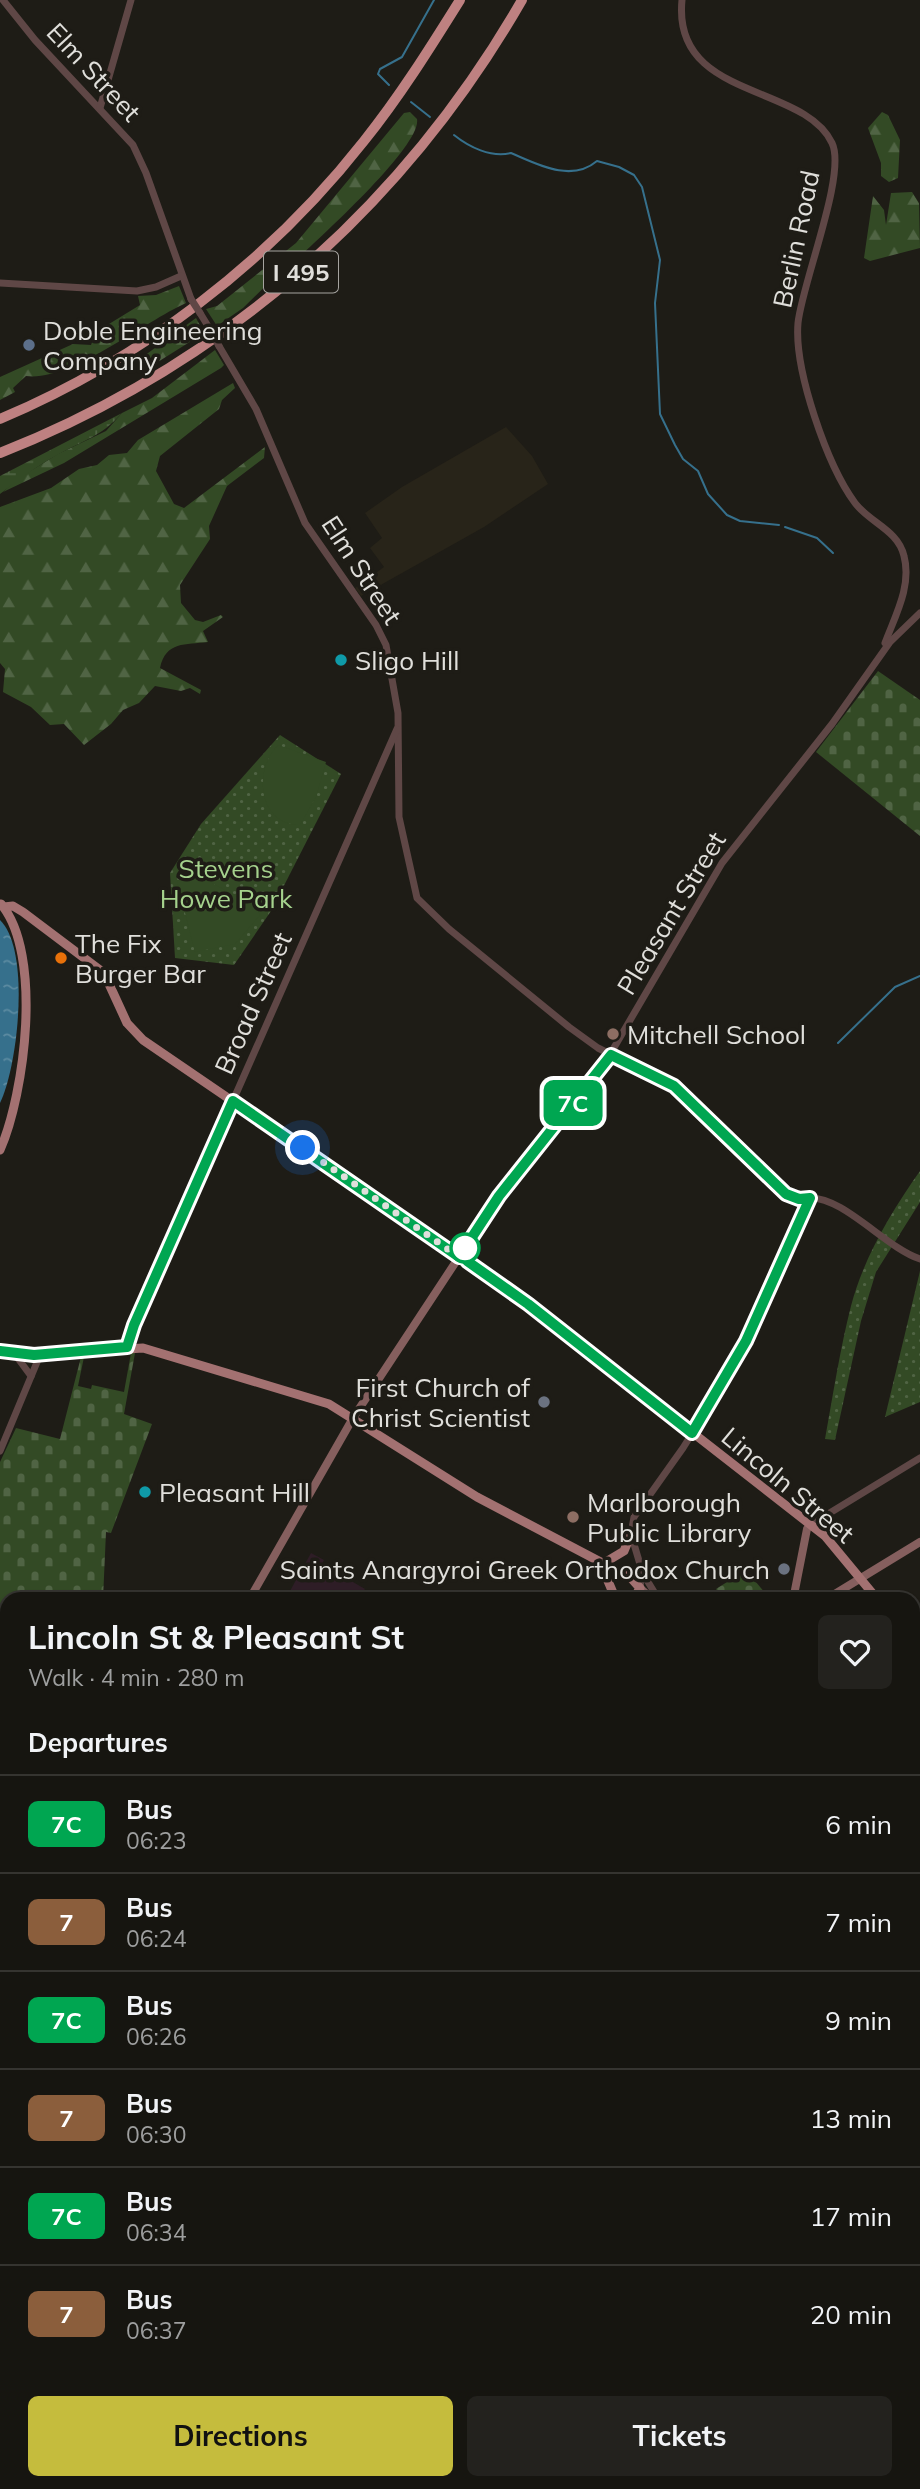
<!DOCTYPE html>
<meta charset="utf-8">
<style>
:root{--surface:#161510;--page:#23221e;--text:#f1f3f6;--muted:#9e9f9f;--line:#353430;--accent:#c5bc3d}
body{margin:0;font-family:Mulish,sans-serif;background:var(--page);color:var(--text);height:100vh;display:flex;flex-direction:column;font-size:26px;white-space:nowrap}
*{box-sizing:border-box;margin:0}
p{font-size:23px;color:var(--muted)}
.icon{flex:none;width:38px;height:38px;fill:none;stroke:currentColor;stroke-width:2;stroke-linecap:round;stroke-linejoin:round}
.map{position:relative;flex:1;overflow:hidden}
.drawer{position:absolute;left:0px;top:1592px;width:920px;height:898px;display:flex;flex-direction:column;background:var(--surface);border-radius:21px 21px 0 0;box-shadow:0 2px 5px #0004,0 0 0 2px var(--line)}
.drawer>*{flex:none}
.badge{padding:0 14px;border-radius:10px;font-size:24px;line-height:46px}
.you{position:absolute;width:35px;height:35px;margin:-18px;border:5px solid #fff;border-radius:50%;background:#1a73e8;box-shadow:0 0 0 10px #1a73e833}
.map>.badge{position:absolute;translate:-50% -50%;box-shadow:0 0 0 4px #fff}
h2{padding:0 28px;font-size:26px;line-height:63px}
.round{display:grid;place-items:center;flex:none;width:74px;height:74px;border-radius:10px;background:var(--page)}
.head{display:flex;align-items:center;justify-content:space-between;height:119px;padding:0 28px}
h1{font-size:33px;font-weight:700;line-height:52px}
.primary-button{display:flex;gap:14px;margin-top:auto;padding:14px 28px}
.primary-button a{flex:1;height:80px;border-radius:10px;background:var(--accent);color:#111;font-size:28px;font-weight:700;line-height:80px;text-align:center}
.primary-button a+a{background:var(--page);color:var(--text)}
ul{padding:0;list-style:none}
li{display:flex;align-items:center;gap:21px;height:98px;padding:0 28px;border-top:2px solid var(--line)}
li div{flex:1}
li b{display:block;font-size:26px}
li em{font-style:normal}
li .badge{min-width:77px;font-weight:700;text-align:center}
.map>svg:first-child{display:block}
.built{fill:#282419}
.education{fill:#2e1d26}
.grass{fill:url(#grass-dots)}
.forest{fill:url(#forest-firs)}
.wetland{fill:url(#wetland-marsh)}
.cemetery{fill:url(#cemetery-stones)}
.garden{fill:#334a25}
.water{fill:url(#water-ripples)}
.lines{fill:none;stroke-linecap:round;stroke-linejoin:round}
.stream{stroke:#36708c;stroke-width:2}
.tertiary{stroke:#5f4746;stroke-width:7}
.secondary{stroke:#855f5e;stroke-width:8}
.primary{stroke:#a37171;stroke-width:9}
.motorway{stroke:#be8181;stroke-width:10}
.tertiary-bridge{stroke:#5f4746;stroke-width:7}
.line-casing{stroke:#fff;stroke-width:16}
.line{stroke:#00a651;stroke-width:10}
.walk{stroke:#e0dfdb;stroke-width:7;stroke-dasharray:0 12.6}
.service-dot{fill:#5c6f8a;stroke:#1e1c16;stroke-width:2.5}
.culture-dot{fill:#0f9aa8;stroke:#1e1c16;stroke-width:2.5}
.food-dot{fill:#e8710a;stroke:#1e1c16;stroke-width:2.5}
.education-dot{fill:#8d6e63;stroke:#1e1c16;stroke-width:2.5}
.stop-dot{fill:#fff;stroke:#00a651;stroke-width:3.5}
.worship-dot{fill:#6b7280;stroke:#1e1c16;stroke-width:2.5}
.labels{text-anchor:middle;dominant-baseline:central;stroke-width:7;stroke-linejoin:round;paint-order:stroke}
.shield{fill:#1e1c16;stroke:#a6a4a0;stroke-width:2}
.shield-label{font-size:24px;font-weight:bold;fill:#e0dfdb}
.street-label{font-size:26px;fill:#e0dfdb;stroke:#1e1c16}
.poi-label{font-size:26px;fill:#e0dfdb;stroke:#1e1c16;text-anchor:start}
.park-label{font-size:26px;fill:#a5d28d;stroke:#1e1c16}
</style>
<div class="map">
<svg width="920" height="2489" viewBox="0 0 920 2489">
<defs>
<pattern id="grass-dots" width="8" height="8" patternUnits="userSpaceOnUse" patternTransform="scale(1.75)"><rect width="8" height="8" fill="#334a25"/><path d="M2 2h.1M6 6h.1" fill="none" stroke="#506444" stroke-width="1.8" stroke-linecap="round"/></pattern>
<pattern id="forest-firs" width="22" height="20" patternUnits="userSpaceOnUse" patternTransform="scale(1.75)"><rect width="22" height="20" fill="#334a25"/><path d="M5 1l3.5 6h-7zM16 11l3.5 6h-7z" fill="#506444"/></pattern>
<pattern id="wetland-marsh" width="20" height="14" patternUnits="userSpaceOnUse" patternTransform="scale(1.75)"><rect width="20" height="14" fill="#334a25"/><path d="M1 5h8M5 5V1M11 12h8M15 12V8" fill="none" stroke="#506444"/></pattern>
<pattern id="cemetery-stones" width="16" height="16" patternUnits="userSpaceOnUse" patternTransform="scale(1.75)"><rect width="16" height="16" fill="#334a25"/><path d="M2 7V4a2 2 0 0 1 4 0v3zM10 15v-3a2 2 0 0 1 4 0v3z" fill="#506444"/></pattern>
<pattern id="water-ripples" width="26" height="14" patternUnits="userSpaceOnUse" patternTransform="scale(1.75)"><rect width="26" height="14" fill="#36708c"/><path d="M2 4q2-2 4 0t4 0M15 11q2-2 4 0t4 0" fill="none" stroke="#5c8ba1"/></pattern>
</defs>
<rect width="100%" height="100%" fill="#1e1c16"/>
<path class="built" d="M506,427L532,456L548,484L484,527L361,596L355,588L384,567L370,548L382,538L365,513L402,487Z"/>
<path class="education" d="M311,1553L324,1560L322,1564L365,1589L358,1599L285,1600Z"/>
<g class="grass">
<path d="M280,735L341,774L271,911L234,965L175,958L170,873L201,824Z"/>
<path d="M920,1171V1202L876,1272L861,1321L835,1440L825,1439C833,1395 840,1349 851,1306C864,1257 891,1212 920,1171Z"/>
<path d="M920,1271V1402L885,1417Z"/>
</g>
<g class="forest">
<path d="M410,112L417,119C422,146 317,240 294,262V258L243,308L217,326L206,309L217,306L296,243L404,113Z"/>
<path d="M882,112L888,115L900,140L898,178L889,182L881,176V163L868,128Z"/>
<path d="M912,192L919,203L920,248L870,261L864,258L873,196L884,210L886,225L891,193Z"/>
<path d="M179,286L186,303C142,323 70,382 26,376L13,388L15,392L0,400V377L73,344L91,345L96,332L140,305L138,296L156,295Z"/>
<path d="M196,318L204,333L153,365L133,364Z"/>
<path d="M215,350L224,365L221,368L64,463L3,492L16,480L58,454L106,431L122,413L152,398Z"/>
<path d="M233,383L235,388L222,400L219,409L160,456L156,471L174,504L184,508L265,447L264,458L227,486L209,526L210,539L180,585L181,603L195,620L203,622L221,615L223,617L203,631L208,642C185,645 166,641 160,668L201,690L200,694L190,688L181,691L155,686L139,703L123,710L111,724L84,745L64,724L50,725L31,707L3,692L5,669L0,663V507L51,488L79,469L97,465L109,455L127,453L138,440Z"/>
</g>
<path class="wetland" d="M122,413C102,436 84,440 59,454C37,466 19,479 0,494V476Z"/>
<g class="cemetery">
<path d="M878,671L920,700V836L816,752Z"/>
<path d="M131,1353H135L124,1414L152,1424L111,1533L106,1532L103,1599L7,1600V1651L0,1652V1462L16,1428L60,1439L81,1357H84L78,1386L91,1389L92,1385L124,1392Z"/>
<path d="M746,1570L770,1599H723L716,1589Z"/>
</g>
<g class="garden">
<path d="M278,745L326,762L316,797L300,825C258,825 253,770 278,745Z"/>
<path d="M186,875L201,877L256,907L260,915L235,944L195,952L177,881Z"/>
</g>
<path class="water" d="M0,920C31,950 18,1066 0,1103Z"/>
<g class="lines">
<g class="stream">
<path d="M389,85L378,74L380,69L402,57L434,0"/>
<path d="M411,102L430,117"/>
<path d="M454,135C469,147 491,158 511,153C537,164 571,183 597,161L619,167L634,175L642,187L660,260L655,303L660,414L675,445L683,459L698,471L708,494L727,515L740,521L779,525"/>
<path d="M785,527L817,538L833,553"/>
<path d="M838,1043L895,987L920,976"/>
<path d="M0,2317L7,2320"/>
<path d="M93,2489L94,2483"/>
</g>
<g class="tertiary">
<path d="M3,0L35,40L133,145L146,173L191,299"/>
<path d="M682,0C672,100 804,83 832,143C847,174 802,283 798,323C794,370 827,465 855,503C870,523 898,530 904,556C912,586 895,616 885,643"/>
<path d="M100,108L131,0"/>
<path d="M0,283L137,291L156,287L181,276"/>
<path d="M200,313L211,331"/>
<path d="M219,346L256,409L305,523L376,625L386,645L398,713L399,817L417,898L449,929L569,1027L598,1048L674,1086L694,1102L760,1171L793,1201L805,1205"/>
<path d="M809,1198C843,1196 886,1248 920,1259"/>
<path d="M459,1257L499,1196L605,1063L722,863L832,724L890,642L920,613"/>
<path d="M127,1347L134,1325L397,729"/>
<path d="M14,1353L31,1376"/>
<path d="M0,1451L40,1355"/>
<path d="M810,1525L920,1458"/>
<path d="M642,1572L659,1600"/>
<path d="M640,1588L642,1571L631,1534L634,1517L683,1448L723,1384L765,1301L810,1198"/>
<path d="M0,1700L7,1705"/>
<path d="M914,2154L920,2156"/>
<path d="M914,2312L920,2310"/>
<path d="M287,2483L288,2489"/>
<path d="M563,2483L566,2489"/>
<path d="M676,2489L682,2483"/>
</g>
<g class="secondary">
<path d="M640,1588L653,1600"/>
<path d="M249,1600L353,1418L459,1257"/>
<path d="M793,1600L807,1529L810,1525"/>
<path d="M825,1600L920,1542"/>
<path d="M914,1967L920,1965"/>
<path d="M914,2076L915,2114"/>
<path d="M0,2081L7,2069"/>
<path d="M227,2489L237,2483"/>
</g>
<g class="primary">
<path d="M4,907L13,906L23,912L104,973L127,1023L143,1040L511,1291L825,1536L878,1600"/>
<path d="M0,1150C25,1093 43,954 1,904"/>
<path d="M0,1351L34,1355L143,1348L329,1404L477,1497L631,1578L640,1588L633,1600"/>
<path d="M604,1563L624,1551L631,1534"/>
<path d="M603,1569L616,1600"/>
<path d="M914,1641L920,1650"/>
<path d="M916,2088L920,2096"/>
<path d="M914,2114L920,2117"/>
</g>
<g class="motorway">
<path d="M0,419C142,359 269,262 364,141C400,96 430,48 460,0"/>
<path d="M0,453C223,365 403,207 522,0"/>
</g>
<g class="tertiary-bridge">
<path d="M191,299L200,313"/>
<path d="M211,331L219,346"/>
</g>
</g>
<g class="lines">
<g class="line-casing">
<path id="line" d="M0,1351L34,1355L127,1347L134,1325L233,1101L459,1257L499,1196L611,1055L674,1086L786,1194L799,1199L810,1198L746,1341L692,1433L528,1304L467,1261"/>
</g>
<use href="#line" class="line"/>
<path class="walk" d="M303,1148L459,1257L465,1248"/>
</g>
<circle class="service-dot" cx="29" cy="345" r="7"/>
<g class="culture-dot">
<circle cx="341" cy="660" r="7"/>
<circle cx="145" cy="1492" r="7"/>
</g>
<circle class="food-dot" cx="61" cy="958" r="7"/>
<g class="education-dot">
<circle cx="613" cy="1034" r="7"/>
<circle cx="573" cy="1517" r="7"/>
</g>
<circle class="stop-dot" cx="465" cy="1248" r="14"/>
<g class="worship-dot">
<circle cx="544" cy="1402" r="7"/>
<circle cx="784" cy="1569" r="7"/>
</g>
<g class="labels">
<rect class="shield" x="264" y="251.5" width="74" height="41" rx="5"/>
<g class="shield-label">
<text x="301" y="272">I 495</text>
</g>
<g class="street-label">
<text transform="translate(94 72) rotate(47)">Elm Street</text>
<text transform="translate(796 239) rotate(-78)">Berlin Road</text>
<text transform="translate(362 570) rotate(57)">Elm Street</text>
<text transform="translate(671 913) rotate(-59)">Pleasant Street</text>
<text transform="translate(253 1003) rotate(-66)">Broad Street</text>
<text transform="translate(788 1485) rotate(40)">Lincoln Street</text>
</g>
<g class="poi-label">
<text x="43" y="330">Doble Engineering<tspan x="43" dy="30">Company</tspan></text>
<text x="355" y="660">Sligo Hill</text>
<text x="75" y="943">The Fix<tspan x="75" dy="30">Burger Bar</tspan></text>
<text x="627" y="1034">Mitchell School</text>
<text x="530" y="1387" text-anchor="end">First Church of<tspan x="530" dy="30">Christ Scientist</tspan></text>
<text x="159" y="1492">Pleasant Hill</text>
<text x="587" y="1502">Marlborough<tspan x="587" dy="30">Public Library</tspan></text>
<text x="770" y="1569" text-anchor="end">Saints Anargyroi Greek Orthodox Church</text>
</g>
<g class="park-label">
<text x="226" y="868">Stevens<tspan x="226" dy="30">Howe Park</tspan></text>
</g>
</g>
</svg>
<div class="you" style="left:303px;top:1148px"></div>
<b class="badge" style="left:573px;top:1103px;background:#00a651;color:#fff">7C</b>
<section class="drawer">
<div class="head"><div><h1>Lincoln St &amp; Pleasant St</h1><p>Walk · 4 min · 280 m</p></div><a class="round"><svg class="icon" aria-label="heart" viewBox="0 0 24 24"><path d="M12 20l-8-8c-3-5 5-10 8-4 3-6 11-1 8 4z"/></svg></a></div>
<h2>Departures</h2>
<ul>
<li><span class="badge" style="background:#00a651;color:#fff">7C</span><div><b>Bus</b><p>06:23</p></div><em>6 min</em></li>
<li><span class="badge" style="background:#8b5e3c;color:#fff">7</span><div><b>Bus</b><p>06:24</p></div><em>7 min</em></li>
<li><span class="badge" style="background:#00a651;color:#fff">7C</span><div><b>Bus</b><p>06:26</p></div><em>9 min</em></li>
<li><span class="badge" style="background:#8b5e3c;color:#fff">7</span><div><b>Bus</b><p>06:30</p></div><em>13 min</em></li>
<li><span class="badge" style="background:#00a651;color:#fff">7C</span><div><b>Bus</b><p>06:34</p></div><em>17 min</em></li>
<li><span class="badge" style="background:#8b5e3c;color:#fff">7</span><div><b>Bus</b><p>06:37</p></div><em>20 min</em></li>
</ul>
<div class="primary-button"><a>Directions</a><a>Tickets</a></div>
</section>
</div>
